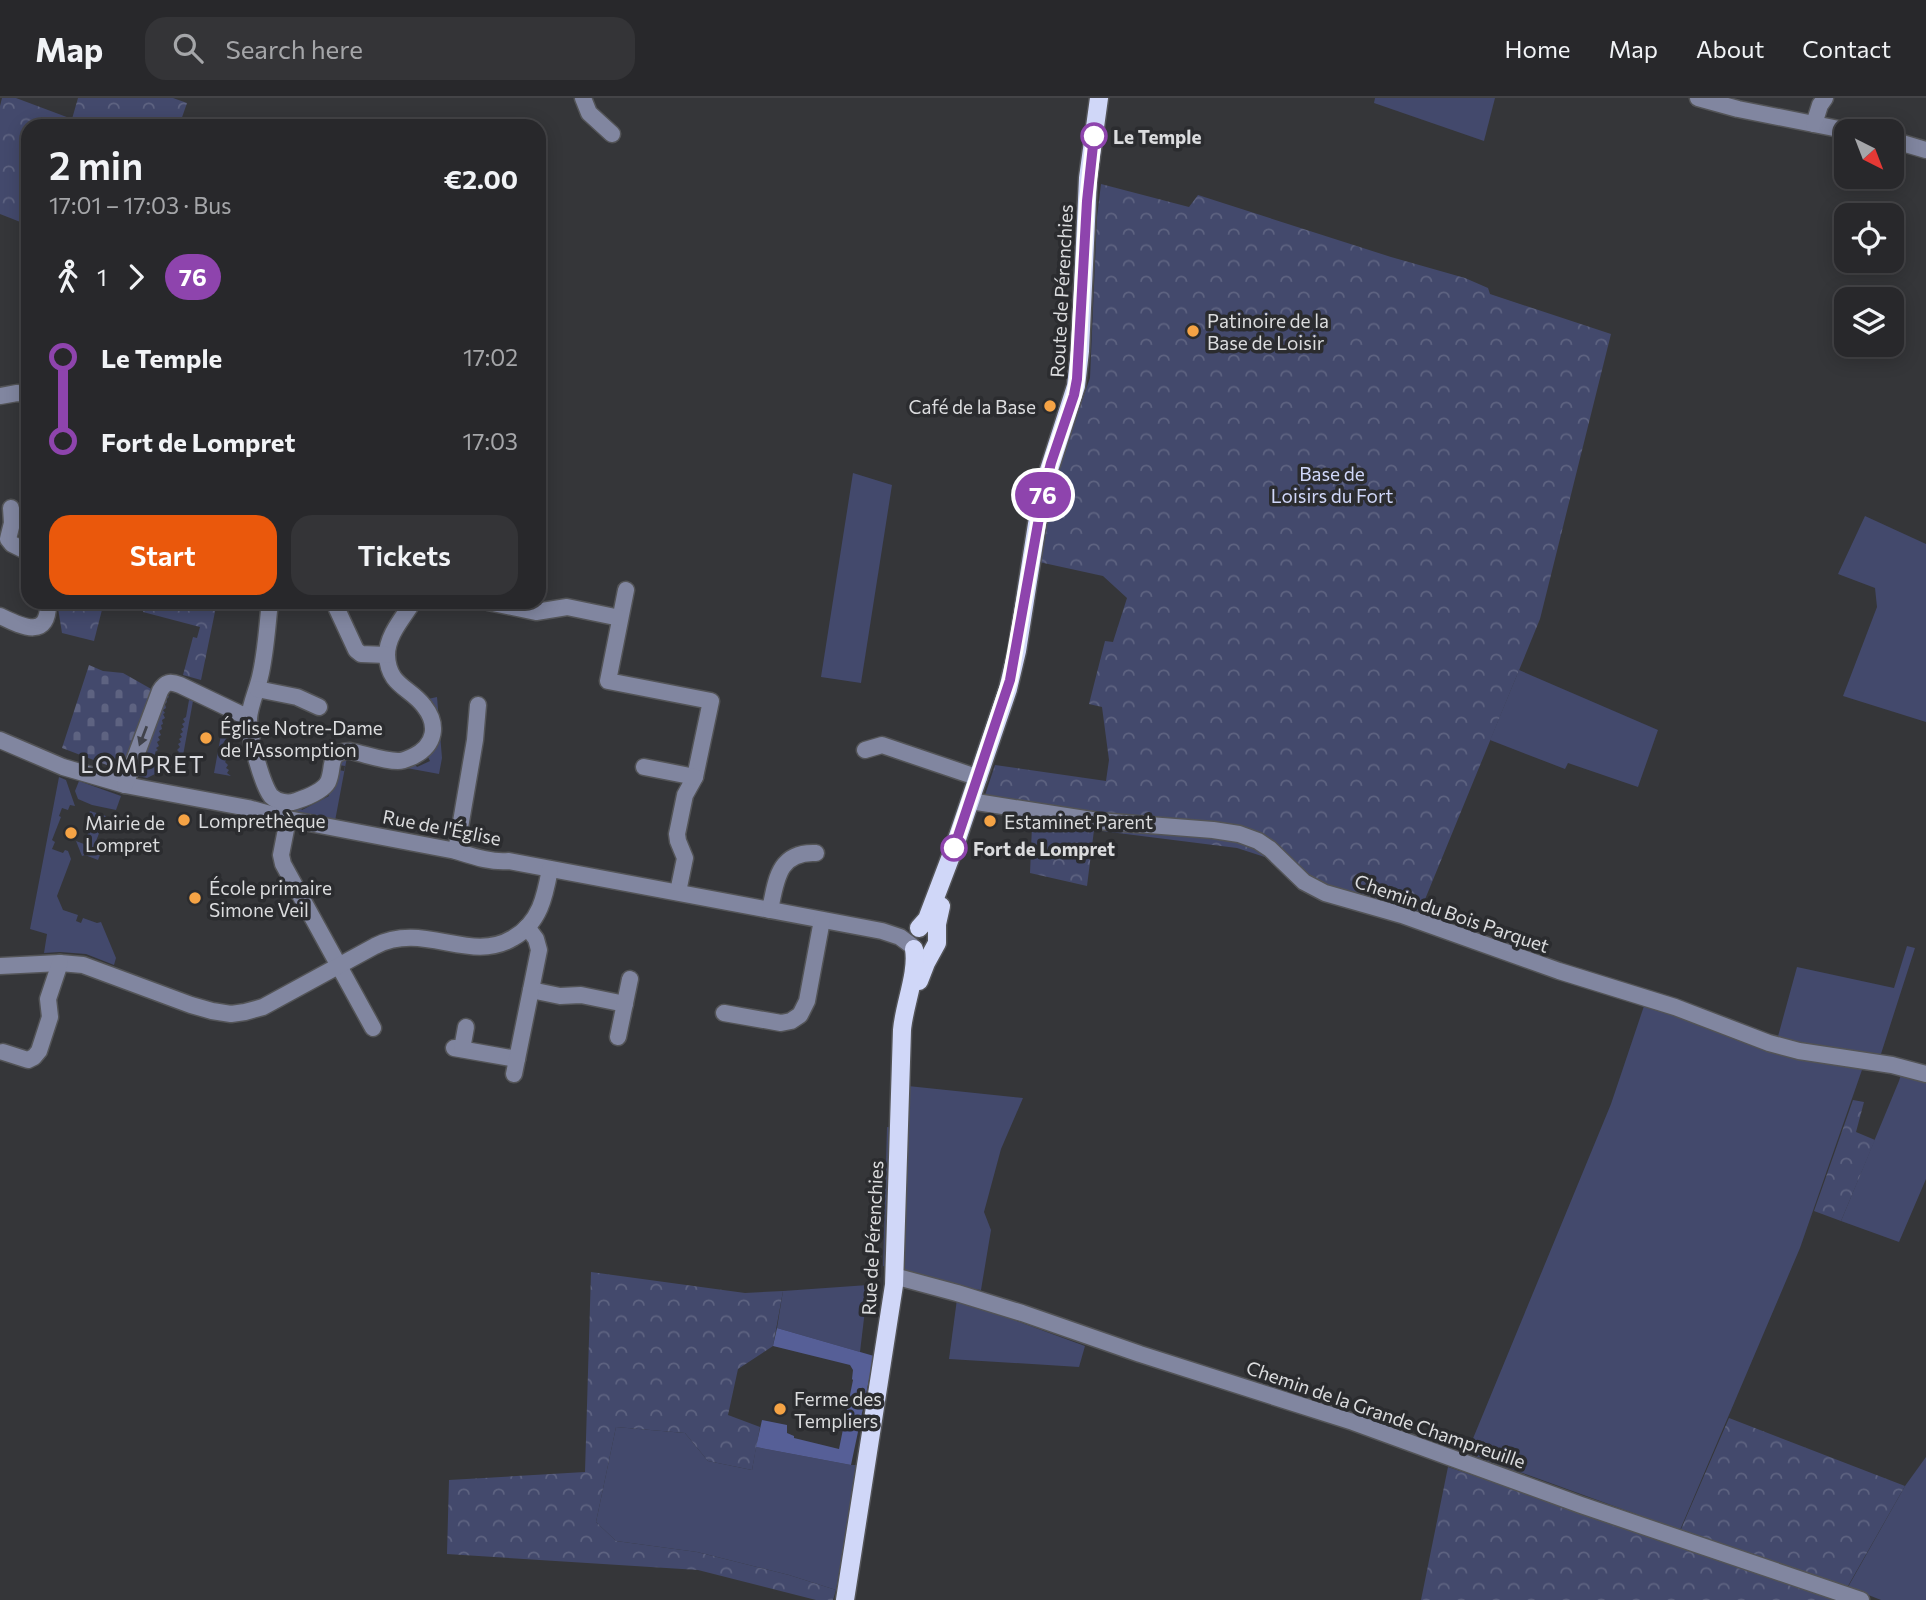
<!DOCTYPE html>
<meta charset="utf-8">
<style>
:root{--surface:#28282b;--page:#343437;--text:#f1f3f6;--muted:#a5a6a9;--line:#444447;--accent:#ea580c}
body{margin:0;font-family:Commissioner,sans-serif;background:var(--page);color:var(--text);height:100vh;display:flex;flex-direction:column;font-size:26px;white-space:nowrap}
*{box-sizing:border-box;margin:0}
p{font-size:23px;color:var(--muted)}
.icon{flex:none;width:38px;height:38px;fill:none;stroke:currentColor;stroke-width:2;stroke-linecap:round;stroke-linejoin:round}
.map{position:relative;flex:1;overflow:hidden}
.sheet{position:absolute;left:21px;top:21px;width:525px;height:490px;display:flex;flex-direction:column;background:var(--surface);border-radius:21px;box-shadow:0 4px 18px #0003,0 0 0 2px var(--line)}
.sheet>*{flex:none}
.badge{padding:0 14px;border-radius:23px;font-size:24px;line-height:46px}
.needle{width:46px;rotate:138deg}
.fabs{position:absolute;left:1834px;top:21px;display:grid;gap:14px}
.fabs a{display:grid;place-items:center;width:70px;height:70px;border-radius:14px;background:var(--surface);box-shadow:0 4px 18px #0003,0 0 0 2px var(--line);font-size:35px}
.map>.badge{position:absolute;translate:-50% -50%;box-shadow:0 0 0 4px #fff}
.legs{display:flex;align-items:center;gap:10px;height:77px;padding:0 28px;font-size:23px}
.legs p{margin-inline-start:auto}
.headline{display:flex;align-items:center;justify-content:space-between;height:119px;padding:0 28px}
h1{font-size:38px;font-weight:600;line-height:52px}
.cta{display:flex;gap:14px;margin-top:auto;padding:14px 28px}
.cta a{flex:1;height:80px;border-radius:21px;background:var(--accent);color:#fff;font-size:28px;font-weight:600;line-height:80px;text-align:center}
.cta a+a{background:var(--page);color:var(--text)}
ul{padding:0 28px;list-style:none}
li{display:flex;align-items:center;gap:24px;height:84px;font-size:26px}
li i{display:grid;place-items:center;width:10px;height:100%;margin:0 9px;background:currentColor}
li i::after{content:'';width:18px;height:18px;margin:-9px;border:5px solid;border-radius:50%;background:var(--surface)}
li p{margin-inline-start:auto}
li:first-child i{background:linear-gradient(#0000 50%,currentColor 0)}
li:last-child i{background:linear-gradient(currentColor 50%,#0000 0)}
header{display:flex;align-items:center;gap:42px;box-sizing:border-box;height:98px;padding:0 35px;background:var(--surface);border-bottom:2px solid var(--line)}
header strong{font-size:33px}
nav{display:flex;gap:38px;margin-inline-start:auto;font-size:24px}
.search{width:490px;height:63px;background:var(--page);display:flex;align-items:center;gap:18px;box-sizing:border-box;padding:0 24px;border-radius:21px;color:var(--muted);font-size:26px}
.map>svg:first-child{display:block}
.grass{fill:#43496c}
.forest{fill:url(#forest-crowns)}
.cemetery{fill:url(#cemetery-stones)}
.water{fill:#565f97}
.lines{fill:none;stroke-linecap:round;stroke-linejoin:round}
.minor-casing{stroke:#535457;stroke-width:19}
.major-casing{stroke:#535457;stroke-width:21}
.minor{stroke:#8186a0;stroke-width:16}
.major{stroke:#d0d7f8;stroke-width:18}
.oneway{fill:#40424b}
.line-1-casing{stroke:#fff;stroke-width:16}
.line-1{stroke:#8e44ad;stroke-width:10}
.stop-1-dot{fill:#fff;stroke:#8e44ad;stroke-width:3.5}
.poi-dot{fill:#f5a345;stroke:#2b2c2f;stroke-width:2.5}
.labels{text-anchor:middle;dominant-baseline:central;stroke-width:7;stroke-linejoin:round;paint-order:stroke}
.stop-label{font-size:19px;font-weight:bold;fill:#dbdcde;stroke:#2b2c2f;text-anchor:start}
.street-label{font-size:19px;fill:#dbdcde;stroke:#2b2c2f}
.poi-label{font-size:19px;fill:#dbdcde;stroke:#2b2c2f;text-anchor:start}
.park-label{font-size:19px;fill:#d0d7f9;stroke:#2b2c2f}
.quarter-label{font-size:23px;letter-spacing:2px;fill:#dadbe0;stroke:#2b2c2f}
</style>
<header>
<strong>Map</strong>
<div class="search"><svg class="icon" aria-label="search" viewBox="0 0 24 24"><circle cx="10" cy="10" r="6"/><path d="M15 15l6 6"/></svg>Search here</div>
<nav><a>Home</a><a>Map</a><a>About</a><a>Contact</a></nav>
</header>
<div class="map">
<svg width="1926" height="1502" viewBox="0 0 1926 1502">
<defs>
<pattern id="forest-crowns" width="20" height="18" patternUnits="userSpaceOnUse" patternTransform="scale(1.75)"><rect width="20" height="18" fill="#43496c"/><path d="M2 6a3 3 0 1 1 6 0M12 15a3 3 0 1 1 6 0" fill="none" stroke="#5e6381"/></pattern>
<pattern id="cemetery-stones" width="16" height="16" patternUnits="userSpaceOnUse" patternTransform="scale(1.75)"><rect width="16" height="16" fill="#43496c"/><path d="M2 7V4a2 2 0 0 1 4 0v3zM10 15v-3a2 2 0 0 1 4 0v3z" fill="#5e6381"/></pattern>
</defs>
<rect width="100%" height="100%" fill="#353639"/>
<g class="grass">
<path d="M1375,0H1495L1484,43L1374,5Z"/>
<path d="M853,375L892,387L861,585L821,579Z"/>
<path d="M1865,418L1926,446V624L1843,598L1877,509L1875,490L1838,476Z"/>
<path d="M1519,572L1658,632L1638,689L1568,665L1565,671L1490,642Z"/>
<path d="M168,593L170,594L167,596L169,599L166,601L167,604L165,606L166,610L163,612L165,615L163,616L165,620L162,622L163,626L161,627L162,631L159,633L161,637L158,639L160,642L157,644L159,648L156,650L158,652L155,654L157,658L155,659L156,663L154,665L159,674L147,680L134,677Z"/>
<path d="M437,599L442,660L439,676L347,659L335,723L297,715L294,713L299,707L302,712L329,698L327,693L338,672L344,673L345,668L339,667L344,658L413,664L417,669L430,663L427,657L428,601Z"/>
<path d="M189,602L193,603L180,674H175L167,677L176,670L174,667L177,665L175,662L176,657L179,654L177,652L180,649L178,646L181,644L179,641L182,639L180,636L183,634L181,631L184,629L182,626L185,624L183,621L186,619Z"/>
<path d="M223,626L227,627L229,637L221,648L224,651L223,653L225,656L224,658L227,661L225,664L228,667L226,670L229,672L227,675L231,678L214,675Z"/>
<path d="M59,679L66,682L75,708L70,707L68,712L62,710L59,718L61,719L52,742L55,744L52,751L63,755L65,752L68,753L71,761L57,798L63,812L78,817L76,823L81,825L83,820L97,825L101,824L116,860L114,867L86,856L60,854L44,855L47,836L30,831Z"/>
<path d="M79,683L121,698L116,712L92,707L78,701L75,693Z"/>
<path d="M90,713L106,718L92,753L100,757L98,762L85,757L82,758L76,743L84,746L91,727L85,724Z"/>
<path d="M1907,848L1915,850L1880,959L1863,969L1800,1150L1680,1432L1467,1355L1611,1006L1644,908L1660,910L1667,897L1713,917L1774,953L1797,869L1894,890Z"/>
<path d="M1905,964L1926,968V1081L1899,1144L1841,1123L1899,983Z"/>
<path d="M908,988L1023,1000L1001,1051L984,1114L991,1132L981,1192L959,1189L883,1168L887,1029L907,1031Z"/>
<path d="M868,1187L860,1254L777,1230L783,1193Z"/>
<path d="M957,1201L1085,1248L1079,1269L949,1261Z"/>
<path d="M616,1329L685,1335L708,1363L752,1372L756,1349L851,1367H858L836,1492L789,1477L697,1454L616,1443L596,1424Z"/>
<path d="M1926,1359V1502H1881L1848,1489L1905,1388Z"/>
</g>
<g class="forest">
<path d="M2,0H16L72,21L78,0H173L187,5L179,28H28V127L0,116V8Z"/>
<path d="M1101,86L1189,109L1198,97L1391,159L1465,180L1488,190L1490,196L1611,236L1540,521L1419,816L1311,783L1271,761L1237,750L1094,732L1087,788L1030,775L1033,705L985,697L995,667L1106,683L1109,662L1102,609L1089,606L1105,543L1113,544L1127,500L1103,478L1039,464L1056,376L1090,280L1097,119Z"/>
<path d="M57,504H104L94,543L62,535Z"/>
<path d="M146,504H217L201,582L183,577L193,539L197,540L200,529L143,514Z"/>
<path d="M1853,1002L1864,1004L1856,1034L1875,1042L1841,1123L1814,1113Z"/>
<path d="M591,1174L745,1195L783,1193L773,1248L738,1271L728,1317L760,1329L752,1372L708,1363L685,1335L616,1329L596,1424L616,1443L697,1454L789,1477L836,1492L833,1502H816L698,1472L447,1456L449,1382L585,1374Z"/>
<path d="M1729,1320L1905,1388L1840,1502H1421L1448,1369L1675,1445Z"/>
</g>
<path class="cemetery" d="M89,567L103,573L123,575L153,592L124,668L120,672L62,650Z"/>
<path class="water" d="M777,1230L874,1258L851,1367L756,1349L762,1322L787,1327V1335L794,1338V1340L839,1351L853,1282L852,1281L853,1272L850,1267L773,1248Z"/>
<g class="lines">
<g class="minor-casing">
<g id="minor">
<path d="M583,0L589,15L612,36"/>
<path d="M1698,0L1738,11L1849,33"/>
<path d="M1814,26L1820,7L1825,0"/>
<path d="M1892,42L1926,52"/>
<path d="M0,298L17,295L28,296"/>
<path d="M11,410L12,425L8,441L12,446L28,454"/>
<path d="M626,492L608,583L711,603L695,679L685,697L677,736L678,743L685,760L678,794"/>
<path d="M270,504C267,529 266,554 260,579C257,592 250,607 249,620C248,636 262,686 271,698C277,704 288,706 296,703C305,700 323,693 328,684C335,669 326,654 350,653C365,656 383,663 398,663C404,663 409,660 414,658C435,647 439,627 424,608C410,589 388,588 387,557C387,537 403,520 413,504"/>
<path d="M335,504L337,511L356,552L361,556L387,557"/>
<path d="M488,504L536,514L567,509L620,520"/>
<path d="M0,518C21,528 49,543 48,504"/>
<path d="M257,591L297,599L319,609"/>
<path d="M0,642L63,669L125,687L248,710L288,721L456,753C472,758 492,765 509,763L882,833L900,839L912,848"/>
<path d="M865,652L882,647L979,680"/>
<path d="M644,669L695,679"/>
<path d="M125,687L160,593C165,584 170,583 180,587L249,620"/>
<path d="M970,703L1098,723L1213,732L1239,736L1258,743L1270,751L1304,784L1325,795L1402,817L1559,873L1675,909L1769,945L1799,953L1892,967L1926,976"/>
<path d="M288,721L281,757L283,766L373,930"/>
<path d="M456,753L475,642L478,607"/>
<path d="M770,812C776,783 778,753 816,755"/>
<path d="M0,868L60,865L83,867L191,907L212,913L231,916L245,914L263,909L375,848C424,823 470,866 513,840C540,825 545,798 550,771"/>
<path d="M531,892L560,898L581,897L625,906"/>
<path d="M724,915L781,925L791,923L800,917L807,903L822,822"/>
<path d="M618,939L630,881"/>
<path d="M454,950L517,961"/>
<path d="M462,951L466,929"/>
<path d="M3,954L28,962L34,959L39,953L50,919L48,901L60,865"/>
<path d="M514,976L539,852L536,841L527,829"/>
<path d="M894,1178L957,1195L1022,1215L1140,1256L1353,1324L1581,1407L1861,1502"/>
</g>
</g>
<g class="major-casing">
<g id="major">
<path d="M919,830L927,821L954,750L1008,591L1017,553L1037,426L1047,378L1076,288L1080,253L1088,80L1099,0"/>
<path d="M919,883L926,865L937,845V826L941,808"/>
<path d="M845,1502L894,1187L902,932C904,907 918,875 914,851"/>
</g>
</g>
<use href="#minor" class="minor"/>
<use href="#major" class="major"/>
</g>
<defs><path id="oneway-solid" d="M-6-.8H1V-3.2L6.5 0L1 3.2V.8H-6Z" transform="scale(1.75)"/></defs>
<use class="oneway" href="#oneway-solid" transform="translate(143 638) rotate(111)"/>
<g class="lines">
<g class="line-1-casing">
<path id="line-1" d="M954,750L1010,582L1044,392L1051,365L1074,297L1077,281L1087,103L1094,38"/>
</g>
<use href="#line-1" class="line-1"/>
</g>
<g class="stop-1-dot">
<circle cx="1094" cy="38" r="12"/>
<circle cx="954" cy="750" r="12"/>
</g>
<g class="poi-dot">
<circle cx="1193" cy="233" r="7"/>
<circle cx="1050" cy="308" r="7"/>
<circle cx="206" cy="640" r="7"/>
<circle cx="184" cy="722" r="7"/>
<circle cx="990" cy="723" r="7"/>
<circle cx="71" cy="735" r="7"/>
<circle cx="195" cy="800" r="7"/>
<circle cx="780" cy="1311" r="7"/>
</g>
<g class="labels">
<g class="stop-label">
<text x="1113" y="38">Le Temple</text>
<text x="973" y="750">Fort de Lompret</text>
</g>
<g class="street-label">
<text transform="translate(1061 193) rotate(-87)">Route de Pérenchies</text>
<text transform="translate(442 729) rotate(11)">Rue de l'Église</text>
<text transform="translate(1452 815) rotate(19)">Chemin du Bois Parquet</text>
<text transform="translate(872 1140) rotate(-87)">Rue de Pérenchies</text>
<text transform="translate(1386 1316) rotate(19)">Chemin de la Grande Champreuille</text>
</g>
<g class="poi-label">
<text x="1207" y="222">Patinoire de la<tspan x="1207" dy="22">Base de Loisir</tspan></text>
<text x="1036" y="308" text-anchor="end">Café de la Base</text>
<text x="220" y="629">Église Notre-Dame<tspan x="220" dy="22">de l'Assomption</tspan></text>
<text x="198" y="722">Lomprethèque</text>
<text x="1004" y="723">Estaminet Parent</text>
<text x="85" y="724">Mairie de<tspan x="85" dy="22">Lompret</tspan></text>
<text x="209" y="789">École primaire<tspan x="209" dy="22">Simone Veil</tspan></text>
<text x="794" y="1300">Ferme des<tspan x="794" dy="22">Templiers</tspan></text>
</g>
<g class="park-label">
<text x="1332" y="375">Base de<tspan x="1332" dy="22">Loisirs du Fort</tspan></text>
</g>
<g class="quarter-label">
<text x="143" y="666">LOMPRET</text>
</g>
</g>
</svg>
<div class="fabs">
<a><svg class="needle" viewBox="-14 -14 28 28"><path d="M0-13l5 13h-10z" fill="#e53935"/><path d="M0 13l5-13h-10z" fill="#a5a6a9"/></svg></a>
<a><svg class="icon" aria-label="locate" viewBox="0 0 24 24"><circle cx="12" cy="12" r="6"/><path d="M12 2v4M12 18v4M2 12h4M18 12h4"/></svg></a>
<a><svg class="icon" aria-label="layers" viewBox="0 0 24 24"><path d="M12 4l9 5-9 5-9-5zM3 14l9 5 9-5"/></svg></a>
</div>
<b class="badge" style="left:1043px;top:397px;background:#8e44ad;color:#fff">76</b>
<section class="sheet">
<div class="headline"><div><h1>2 min</h1><p>17:01 – 17:03 · Bus</p></div><b>€2.00</b></div>
<div class="legs"><svg class="icon" aria-label="walk" viewBox="0 0 24 24"><circle cx="13" cy="4" r="2"/><path d="M13 8l-2 6 4 7M11 14l-3 7M7 12l3-4h3l4 4"/></svg>1<svg class="icon" aria-label="forward" viewBox="0 0 24 24"><path d="M9 5l7 7-7 7"/></svg><b class="badge" style="background:#8e44ad;color:#fff">76</b></div>
<ul>
<li><i style="color:#8e44ad"></i><b>Le Temple</b><p>17:02</p></li>
<li><i style="color:#8e44ad"></i><b>Fort de Lompret</b><p>17:03</p></li>
</ul>
<div class="cta"><a>Start</a><a>Tickets</a></div>
</section>
</div>
